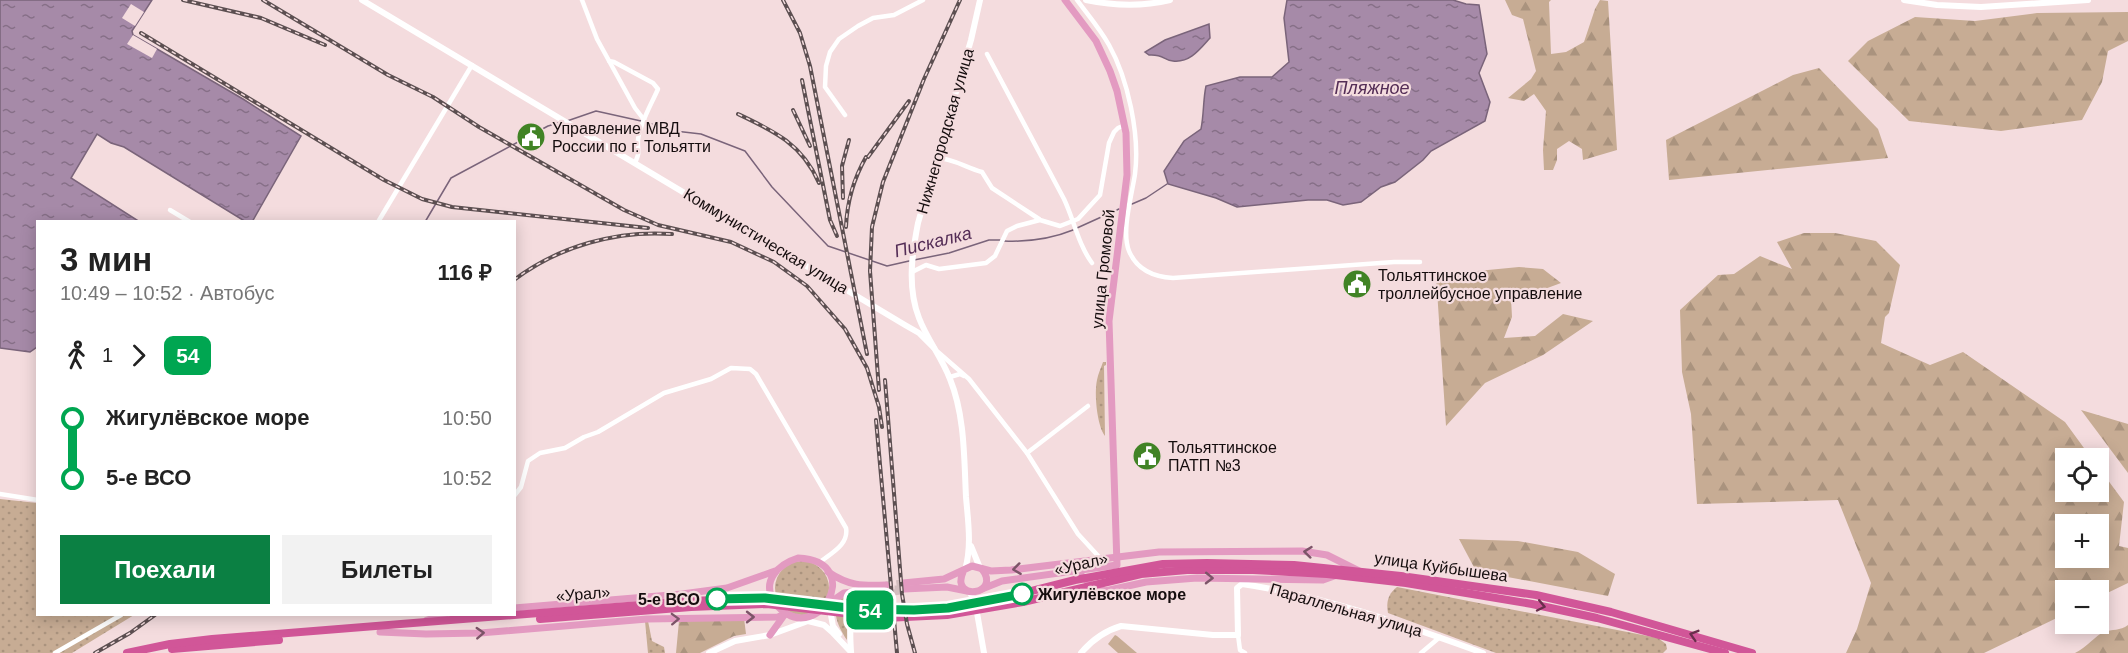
<!DOCTYPE html>
<html lang="ru">
<meta charset="utf-8">
<style>
:root{--surface:#fff;--page:#f2f2f2;--text:#222;--muted:#767676;--accent:#0b8043}
body{margin:0;font-family:Helvetica,sans-serif;background:var(--page);color:var(--text);height:100vh;display:flex;flex-direction:column;font-size:22px;white-space:nowrap}
*{box-sizing:border-box;margin:0}
p{font-size:20px;color:var(--muted)}
.icon{flex:none;width:33px;height:33px;fill:none;stroke:currentColor;stroke-width:2;stroke-linecap:round;stroke-linejoin:round}
.map{position:relative;flex:1;overflow:hidden}
.details{position:absolute;left:36px;top:220px;width:480px;height:396px;display:flex;flex-direction:column;background:var(--surface);border-radius:0px;box-shadow:0 3px 15px #0003}
.details>*{flex:none}
.badge{padding:0 12px;border-radius:9px;font-size:21px;line-height:39px}
.tools{position:absolute;left:2055px;top:448px;display:grid;gap:12px}
.tools a{display:grid;place-items:center;width:54px;height:54px;border-radius:0px;background:var(--surface);box-shadow:0 3px 15px #0003;font-size:30px}
.map>.badge{position:absolute;translate:-50% -50%;box-shadow:0 0 0 3px #fff}
.legs{display:flex;align-items:center;gap:9px;height:66px;padding:0 24px;font-size:20px}
.legs p{margin-inline-start:auto}
.summary{display:flex;align-items:center;justify-content:space-between;height:102px;padding:0 24px}
h1{font-size:33px;font-weight:700;line-height:45px}
.button{display:flex;gap:12px;margin-top:auto;padding:12px 24px}
.button a{flex:1;height:69px;border-radius:0px;background:var(--accent);color:#fff;font-size:24px;font-weight:700;line-height:69px;text-align:center}
.button a+a{background:var(--page);color:var(--text)}
ul{padding:0 24px;list-style:none}
li{display:flex;align-items:center;gap:21px;height:60px;font-size:22px}
li i{display:grid;place-items:center;width:9px;height:100%;margin:0 8px;background:currentColor}
li i::after{content:'';width:15px;height:15px;margin:-8px;border:4px solid;border-radius:50%;background:var(--surface)}
li p{margin-inline-start:auto}
li:first-child i{background:linear-gradient(#0000 50%,currentColor 0)}
li:last-child i{background:linear-gradient(currentColor 50%,#0000 0)}
.map>svg:first-child{display:block}
.grass{fill:url(#grass-dots)}
.forest{fill:url(#forest-firs);fill-rule:evenodd}
.pitch{fill:#c7ac94}
.water{fill:url(#water-ripples);stroke:#7a647a;stroke-width:1.5}
.pier{fill:#f4dcde}
.lines{fill:none;stroke-linecap:round;stroke-linejoin:round}
.stream{stroke:#7a647a;stroke-width:1.5}
.secondary-tunnel{stroke:#d3bdbf;stroke-width:6;stroke-dasharray:6 3;stroke-linecap:butt}
.primary-tunnel{stroke:#d3bdbf;stroke-width:7;stroke-dasharray:7 3.5;stroke-linecap:butt}
.street{stroke:#fff;stroke-width:4.5}
.secondary{stroke:#fff;stroke-width:6}
.primary{stroke:#e39ac1;stroke-width:7}
.highway{stroke:#d15698;stroke-width:8}
.rail-casing{stroke:#5c4f51;stroke-width:4}
.rail{stroke:#f4dcde;stroke-width:1.5;stroke-dasharray:4.5;stroke-linecap:butt}
.oneway{stroke:#7c5468}
.oneway2{stroke:#6a2e4c}
.line-1-casing{stroke:#fff;stroke-width:14}
.line-1{stroke:#00a651;stroke-width:9}
.stop-1-dot{fill:#fff;stroke:#00a651;stroke-width:3}
.labels{text-anchor:middle;dominant-baseline:central;stroke-width:4.5;stroke-linejoin:round;paint-order:stroke}
.poi-label{font-size:16px;fill:#150d0e;stroke:#f4dcde;text-anchor:start}
.street-label{font-size:16px;fill:#150d0e;stroke:#f4dcde}
.stop-label{font-size:16px;font-weight:bold;fill:#150d0e;stroke:#f4dcde;text-anchor:start}
.water-label{font-size:18px;font-style:italic;fill:#542d56;stroke:#f4dcde}
</style>
<div class="map">
<svg width="2128" height="653" viewBox="0 0 2128 653">
<defs>
<pattern id="grass-dots" width="8" height="8" patternUnits="userSpaceOnUse" patternTransform="scale(1.5)"><rect width="8" height="8" fill="#c7ac94"/><path d="M2 2h.1M6 6h.1" fill="none" stroke="#aa937e" stroke-width="1.8" stroke-linecap="round"/></pattern>
<pattern id="forest-firs" width="22" height="20" patternUnits="userSpaceOnUse" patternTransform="scale(1.5)"><rect width="22" height="20" fill="#c7ac94"/><path d="M5 1l3.5 6h-7zM16 11l3.5 6h-7z" fill="#aa937e"/></pattern>
<pattern id="water-ripples" width="26" height="14" patternUnits="userSpaceOnUse" patternTransform="scale(1.5)"><rect width="26" height="14" fill="#a68aa8"/><path d="M2 4q2-2 4 0t4 0M15 11q2-2 4 0t4 0" fill="none" stroke="#866f87"/></pattern>
</defs>
<rect width="100%" height="100%" fill="#f4dcde"/>
<g class="grass">
<path d="M1103,362H1106V365L1104,366L1105,436C1097,426 1094,393 1097,380C1098,374 1101,368 1103,362Z"/>
<path d="M0,499L37,503L38,615H134L72,653H0Z"/>
<circle cx="802" cy="588" r="27"/>
<path d="M1397,587L1658,638L1666,644L1667,649L1663,653H1496L1388,613C1386,602 1388,594 1397,587Z"/>
<path d="M875,593C862,599 850,605 847,620C846,627 848,634 847,640C838,627 826,602 849,595C857,592 867,593 875,593Z"/>
<path d="M645,621H648L652,641L664,647L665,653H648Z"/>
</g>
<g class="forest">
<path d="M1505,0H1551L1549,2L1551,54L1566,52L1584,42L1595,9L1600,0L1608,1L1617,150L1583,160L1582,149L1569,141L1557,149V160L1553,170H1544L1543,150L1546,111L1534,94L1524,101L1508,98L1531,79L1536,71L1523,19L1512,15Z"/>
<path d="M2128,12V41L2108,51L2102,82L2082,120L2001,131L1909,121L1848,61L1868,41L1915,17L1975,21L2037,13Z"/>
<path d="M1819,68L1878,129L1888,158L1669,180L1666,140L1793,75Z"/>
<path d="M1804,233H1835L1876,241L1900,265L1889,313L1885,317L1881,343L1930,365L1963,352L2065,422L2092,459H2066V492H2098L2099,468L2124,502L2119,546L2128,548V583L2099,597L2098,591H2066L2065,614L1984,653H1846L1857,629L1871,583L1838,500L1697,504L1691,414L1682,372L1680,310L1718,275L1734,274L1760,256L1792,269L1777,242ZM2066,525H2098V558H2066Z"/>
<path d="M1519,267L1543,269L1561,283L1542,290L1511,298L1512,317L1504,338L1535,336L1563,314L1593,321L1543,355L1485,383L1446,426L1436,275Z"/>
<path d="M2081,410L2128,424V473Z"/>
<path d="M1459,539L1518,541L1578,552L1615,574L1608,596L1476,571Z"/>
<path d="M744,618L746,634L734,636L700,653H676L679,621Z"/>
<path d="M2128,625V653H2075C2086,648 2096,635 2104,632C2112,629 2120,631 2128,625Z"/>
</g>
<path class="pitch" d="M1115,635L1117,636L1137,653H1118L1108,644Z"/>
<g class="water">
<path d="M0,0H152L132,31L133,35L243,99L301,136L252,222H246L124,147L111,143L97,134L71,178L140,222H38L37,347L30,352L0,348Z"/>
<path d="M1287,0H1453L1466,4L1479,5L1487,54L1479,73L1490,102L1485,121L1431,151L1423,160L1395,182L1381,187L1361,202L1343,205L1327,200H1308L1237,207L1216,198L1168,184L1164,171L1184,141L1201,129C1204,114 1203,100 1206,86L1240,77H1272L1289,62L1284,18Z"/>
<path d="M1209,24L1210,38C1200,49 1190,63 1173,61C1163,60 1164,54 1149,55L1145,52L1165,40Z"/>
</g>
<g class="pier">
<path d="M131,4L144,12L135,26L122,18Z"/>
<path d="M133,35L157,49L152,58L127,44Z"/>
</g>
<g class="lines">
<g class="stream">
<path d="M567,121L596,111L641,121"/>
<path d="M645,122L675,131L701,134L745,151L772,187L828,246L887,266L909,261"/>
<path d="M1132,204L1146,198L1167,184"/>
<path d="M425,222L451,178L548,126L562,122"/>
<path d="M1077,228L1119,209"/>
<path d="M1004,241C1028,242 1051,239 1073,230"/>
<path d="M914,260L949,253L989,240H1000"/>
</g>
<path class="secondary-tunnel" d="M885,594L903,591"/>
<g class="primary-tunnel">
<path d="M886,585L903,583"/>
<path d="M884,589H904"/>
</g>
<g class="street">
<path d="M582,0L597,39L635,108L645,121"/>
<path d="M1077,0C1088,15 1100,29 1109,45C1128,79 1140,135 1135,174C1132,195 1121,231 1129,251C1137,270 1155,277 1173,278L1394,262H1420"/>
<path d="M987,54L1064,199C1074,220 1078,244 1092,263"/>
<path d="M609,61L614,62L653,83L658,89C652,103 639,125 638,140C637,152 641,149 635,163"/>
<path d="M845,115L825,87L826,66L830,52L839,39L858,26L873,18L894,15L923,0"/>
<path d="M937,158C952,158 967,168 982,172L992,188L1039,219"/>
<path d="M170,210L190,222"/>
<path d="M378,222L472,65"/>
<path d="M912,272L926,265L939,269L986,263L995,256L1007,231L1017,226L1040,220L1060,226L1078,219L1100,195L1109,143L1114,132L1118,128L1125,125"/>
<path d="M938,352L969,379L1027,453L1078,534L1101,559"/>
<path d="M950,377L960,374L964,376"/>
<path d="M1027,453L1088,406"/>
<path d="M0,494L38,500"/>
<path d="M514,496L521,487L528,461L540,453L565,448L584,437L598,432L664,393L711,379L731,368L750,369L756,374L846,528C849,545 831,553 819,563"/>
<path d="M1238,635L1240,650L1245,653"/>
<path d="M55,653L121,615"/>
<path d="M1421,653L1440,637"/>
</g>
<g class="secondary">
<path d="M362,0L905,325L919,333L934,348"/>
<path d="M1086,0C1115,6 1141,7 1170,0"/>
<path d="M1904,0L1937,5L1981,7L2088,0"/>
<path d="M971,546L980,568"/>
<path d="M965,570C972,546 968,521 966,497C964,458 965,416 950,379C942,358 927,339 919,318C907,287 912,254 918,223L971,40L980,0"/>
<path d="M970,592L976,607L984,653"/>
<path d="M830,610L833,626L839,634"/>
<path d="M851,652C849,620 849,601 885,594"/>
<path d="M709,653L735,641L770,635L808,621L824,625L832,632L851,652"/>
<path d="M1081,653C1092,640 1104,631 1121,626L1213,635H1238L1237,588L1242,584C1325,596 1405,625 1483,653"/>
</g>
<g class="primary">
<path d="M798,558C869,561 815,653 775,603C760,581 779,564 798,558Z"/>
<path d="M828,572C849,586 862,586 886,585"/>
<path d="M963,572C950,602 1002,595 982,569"/>
<path d="M1082,576L1094,588L1105,591L1146,582L1197,578L1323,580L1337,575"/>
<path d="M903,583L944,579L972,566L991,571L1011,570L1159,552L1302,551L1327,555L1359,571"/>
<path d="M904,589L947,587L967,591"/>
<path d="M982,589L1002,581L1117,565L1109,321L1127,175L1126,133L1117,91L1110,71L1096,41L1065,0"/>
<path d="M831,602L844,593L877,589"/>
<path d="M514,608L682,594L727,588L775,571"/>
<path d="M427,620L445,615"/>
<path d="M380,632L426,634L480,633L647,619L778,617L785,614"/>
<path d="M770,635L785,614"/>
</g>
<g class="highway">
<path d="M540,619L691,607L767,604L885,618L947,615L1023,602L1141,574L1187,570H1253L1327,574L1406,583L1532,604L1597,618L1725,653"/>
<path d="M172,649L279,640"/>
<path d="M127,653L170,644L212,639L690,601L765,598L857,609L914,610L948,608L988,602L1075,580L1163,564L1207,563L1294,565L1401,576L1536,595L1611,612L1752,653"/>
</g>
<g class="rail-casing">
<g id="rail">
<path d="M183,0L261,18L325,45"/>
<path d="M263,0L388,75L433,97L479,127L624,210L658,225L731,242L774,262L807,286L845,329L867,368L879,407L882,427"/>
<path d="M783,0L800,33L810,66L867,354"/>
<path d="M141,33L384,180L422,199L452,207L648,228"/>
<path d="M802,80L830,220L837,236"/>
<path d="M793,110L810,146"/>
<path d="M738,114C774,131 802,144 819,183"/>
<path d="M868,157L909,101"/>
<path d="M843,198L842,166L849,140"/>
<path d="M846,227C847,201 853,180 866,157"/>
<path d="M514,280C559,246 617,230 672,234"/>
<path d="M885,380L902,594L907,624L915,653"/>
<path d="M879,390L870,271L872,227L883,182L924,79L960,0"/>
<path d="M876,420L897,653"/>
<path d="M95,653L130,633L155,615"/>
</g>
</g>
<use href="#rail" class="rail"/>
</g>
<defs><path id="oneway-chevron" d="M-2-3.5L2.5 0L-2 3.5" fill="none" stroke-width="1.6" stroke-linecap="round" stroke-linejoin="round" transform="scale(1.5)"/></defs>
<g class="oneway">
<use href="#oneway-chevron" transform="translate(1308 552) rotate(-174)"/>
<use href="#oneway-chevron" transform="translate(1017 569) rotate(173)"/>
<use href="#oneway-chevron" transform="translate(1209 578) rotate(1)"/>
<use href="#oneway-chevron" transform="translate(750 617)"/>
<use href="#oneway-chevron" transform="translate(675 619) rotate(-2)"/>
<use href="#oneway-chevron" transform="translate(480 633) rotate(-3)"/>
</g>
<g class="oneway2">
<use href="#oneway-chevron" transform="translate(1541 606) rotate(12)"/>
<use href="#oneway-chevron" transform="translate(1694 635) rotate(-163)"/>
</g>
<g class="lines">
<g class="line-1-casing">
<path id="line-1" d="M717,599L765,598L857,609L914,610L948,608L1022,594"/>
</g>
<use href="#line-1" class="line-1"/>
</g>
<defs>
<g id="civic-disc" transform="scale(1.5)"><circle r="9.5" fill="#418325" stroke="#f4dcde"/><path d="M-.6-6.5H3V-4.5H.6V-3L4-1V1h2V6H-6V1h2V-1L-.6-3ZM-1.2 2.5V6h2.4V2.5Z" fill="#fff"/></g>
</defs>
<g fill-rule="evenodd">
<use href="#civic-disc" x="531" y="137"/>
<use href="#civic-disc" x="1357" y="284"/>
<use href="#civic-disc" x="1147" y="456"/>
</g>
<g class="stop-1-dot">
<circle cx="1022" cy="594" r="10"/>
<circle cx="717" cy="599" r="10"/>
</g>
<g class="labels">
<g class="poi-label">
<text x="552" y="128">Управление МВД<tspan x="552" dy="18">России по г. Тольятти</tspan></text>
<text x="1378" y="275">Тольяттинское<tspan x="1378" dy="18">троллейбусное управление</tspan></text>
<text x="1168" y="447">Тольяттинское<tspan x="1168" dy="18">ПАТП №3</tspan></text>
</g>
<g class="street-label">
<text transform="translate(945 131) rotate(-74)">Нижнегородская улица</text>
<text transform="translate(766 241) rotate(31)">Коммунистическая улица</text>
<text transform="translate(1103 269) rotate(-84)">улица Громовой</text>
<text transform="translate(1081 564) rotate(-13)">«Урал»</text>
<text transform="translate(1441 567) rotate(8)">улица Куйбышева</text>
<text transform="translate(583 594) rotate(-5)">«Урал»</text>
<text transform="translate(1346 610) rotate(16)">Параллельная улица</text>
</g>
<g class="stop-label">
<text x="1038" y="594">Жигулёвское море</text>
<text x="700" y="599" text-anchor="end">5-е ВСО</text>
</g>
<g class="water-label">
<text x="1372" y="88">Пляжное</text>
<text transform="translate(933 242) rotate(-14)">Пискалка</text>
</g>
</g>
</svg>
<div class="tools">
<a><svg class="icon" aria-label="locate" viewBox="0 0 24 24"><circle cx="12" cy="12" r="6"/><path d="M12 2v4M12 18v4M2 12h4M18 12h4"/></svg></a>
<a>+</a>
<a>−</a>
</div>
<b class="badge" style="left:870px;top:610px;background:#00a651;color:#fff">54</b>
<section class="details">
<div class="summary"><div><h1>3 мин</h1><p>10:49 – 10:52 · Автобус</p></div><b>116 ₽</b></div>
<div class="legs"><svg class="icon" aria-label="walk" viewBox="0 0 24 24"><circle cx="13" cy="4" r="2"/><path d="M13 8l-2 6 4 7M11 14l-3 7M7 12l3-4h3l4 4"/></svg>1<svg class="icon" aria-label="forward" viewBox="0 0 24 24"><path d="M9 5l7 7-7 7"/></svg><b class="badge" style="background:#00a651;color:#fff">54</b></div>
<ul>
<li><i style="color:#00a651"></i><b>Жигулёвское море</b><p>10:50</p></li>
<li><i style="color:#00a651"></i><b>5-е ВСО</b><p>10:52</p></li>
</ul>
<div class="button"><a>Поехали</a><a>Билеты</a></div>
</section>
</div>
